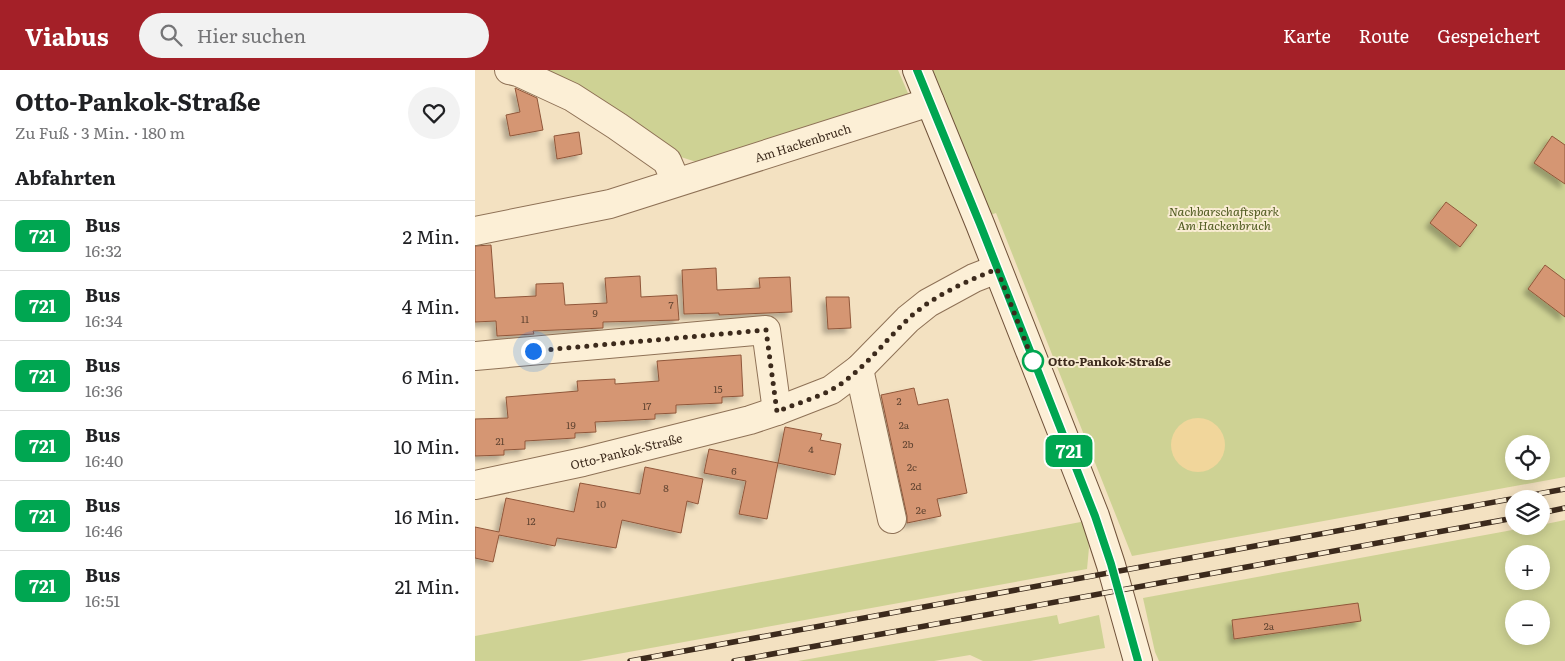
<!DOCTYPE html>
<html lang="de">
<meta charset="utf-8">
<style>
:root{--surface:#fff;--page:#f2f2f2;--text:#202124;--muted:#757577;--line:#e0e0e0;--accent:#a42028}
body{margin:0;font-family:Literata,serif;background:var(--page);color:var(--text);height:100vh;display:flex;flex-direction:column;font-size:19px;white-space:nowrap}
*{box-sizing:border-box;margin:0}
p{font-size:16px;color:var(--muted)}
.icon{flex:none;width:28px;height:28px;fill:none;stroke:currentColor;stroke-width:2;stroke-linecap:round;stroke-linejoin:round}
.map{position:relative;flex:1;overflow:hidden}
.details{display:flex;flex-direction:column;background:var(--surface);width:475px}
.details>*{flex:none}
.badge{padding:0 10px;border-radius:8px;font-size:18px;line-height:32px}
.fabs{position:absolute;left:1030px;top:365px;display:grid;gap:10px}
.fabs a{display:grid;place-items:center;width:45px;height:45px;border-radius:50%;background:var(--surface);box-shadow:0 2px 12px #0003;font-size:25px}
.you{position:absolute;width:25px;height:25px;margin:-12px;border:4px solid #fff;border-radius:50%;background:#1a73e8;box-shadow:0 0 0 8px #1a73e833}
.map>.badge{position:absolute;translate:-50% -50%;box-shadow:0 0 0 2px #fff}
h2{padding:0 15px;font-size:19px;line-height:45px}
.round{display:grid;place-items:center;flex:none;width:52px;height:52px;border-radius:26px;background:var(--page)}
.head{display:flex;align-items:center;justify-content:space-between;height:85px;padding:0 15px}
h1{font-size:24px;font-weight:700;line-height:38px}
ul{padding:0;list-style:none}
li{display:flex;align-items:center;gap:15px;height:70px;padding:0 15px;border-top:1px solid var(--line)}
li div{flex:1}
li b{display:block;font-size:19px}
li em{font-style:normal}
li .badge{min-width:55px;font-weight:700;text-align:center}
header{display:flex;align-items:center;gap:30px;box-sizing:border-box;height:70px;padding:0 25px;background:var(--accent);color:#fff}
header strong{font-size:24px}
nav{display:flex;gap:28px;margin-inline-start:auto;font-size:18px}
.search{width:350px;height:45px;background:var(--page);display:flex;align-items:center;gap:12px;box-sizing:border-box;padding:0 18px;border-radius:28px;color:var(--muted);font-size:19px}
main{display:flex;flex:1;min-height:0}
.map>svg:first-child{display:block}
.green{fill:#ced294;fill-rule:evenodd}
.sand{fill:#f1d69b}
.building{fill:#d59673;stroke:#90573a;filter:url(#shadow)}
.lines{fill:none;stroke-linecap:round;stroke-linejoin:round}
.street-casing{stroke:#8e7156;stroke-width:30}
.secondary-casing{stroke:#70523a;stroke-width:30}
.street{stroke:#fcefd6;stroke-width:28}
.secondary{stroke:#fcefd6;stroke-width:28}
.rail-casing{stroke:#3c2a1c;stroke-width:5.5}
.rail{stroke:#f9ecd2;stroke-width:4;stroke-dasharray:11;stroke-linecap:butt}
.line-casing{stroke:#fff;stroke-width:11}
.line{stroke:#00a651;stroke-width:8}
.walk{stroke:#3c2a1c;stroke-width:5;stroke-dasharray:0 9}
.stop-dot{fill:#fff;stroke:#00a651;stroke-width:2.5}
.labels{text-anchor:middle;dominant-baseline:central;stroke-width:4;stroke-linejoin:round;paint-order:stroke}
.number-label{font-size:10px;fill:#624532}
.street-label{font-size:12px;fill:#3c2a1c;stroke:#f9ecd2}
.park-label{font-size:12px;font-style:italic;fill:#505b21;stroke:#f9ecd2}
.stop-label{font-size:12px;font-weight:bold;fill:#3c2a1c;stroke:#f9ecd2;text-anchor:start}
</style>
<header>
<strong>Viabus</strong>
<div class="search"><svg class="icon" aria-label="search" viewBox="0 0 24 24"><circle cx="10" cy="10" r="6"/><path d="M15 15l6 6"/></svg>Hier suchen</div>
<nav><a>Karte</a><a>Route</a><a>Gespeichert</a></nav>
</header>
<main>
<section class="details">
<div class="head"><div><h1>Otto-Pankok-Straße</h1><p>Zu Fuß · 3 Min. · 180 m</p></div><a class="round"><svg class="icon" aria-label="heart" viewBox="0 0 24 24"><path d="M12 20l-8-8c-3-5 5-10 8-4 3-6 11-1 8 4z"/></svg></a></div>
<h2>Abfahrten</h2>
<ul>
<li><span class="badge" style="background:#00a651;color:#fff">721</span><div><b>Bus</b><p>16:32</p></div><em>2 Min.</em></li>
<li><span class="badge" style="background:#00a651;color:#fff">721</span><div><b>Bus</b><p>16:34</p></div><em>4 Min.</em></li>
<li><span class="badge" style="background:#00a651;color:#fff">721</span><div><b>Bus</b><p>16:36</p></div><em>6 Min.</em></li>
<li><span class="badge" style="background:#00a651;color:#fff">721</span><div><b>Bus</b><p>16:40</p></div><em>10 Min.</em></li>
<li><span class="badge" style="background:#00a651;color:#fff">721</span><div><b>Bus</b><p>16:46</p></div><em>16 Min.</em></li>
<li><span class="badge" style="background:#00a651;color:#fff">721</span><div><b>Bus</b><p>16:51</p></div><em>21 Min.</em></li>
</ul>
</section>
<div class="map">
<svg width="1090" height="591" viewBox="0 0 1090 591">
<defs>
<filter id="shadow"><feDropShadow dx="-4.5" dy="4.5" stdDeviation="2.5" flood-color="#0004"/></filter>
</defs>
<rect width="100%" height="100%" fill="#f3e1c1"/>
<g class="green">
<path d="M54,0H423L438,35L237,97L184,80Z"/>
<path d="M457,0H1090V407L657,486L521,143L515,145ZM1039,374H1066V401H1039Z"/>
<path d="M1090,450V591H684L680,582L668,528L1059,456H1066V455ZM1039,484H1066V511H1039ZM1039,539H1066V566H1039Z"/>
<path d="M611,451L614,478L612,499L104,591H0V566Z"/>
<path d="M582,545L584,554L624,545L630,578L555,591H508L495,585L459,591H323Z"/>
</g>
<circle class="sand" cx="723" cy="375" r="27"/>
<g class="building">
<path d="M40,18L62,28L68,60L35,66L31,45L45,42Z"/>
<path d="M104,62L107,84L82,89L79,66Z"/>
<path d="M1077,66L1090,75V114L1059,93Z"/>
<path d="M971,132L1002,155L985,177L955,153Z"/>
<path d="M16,175L20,228L61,226V214L88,213L90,235L132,233L130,208L165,206L166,227L202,225L204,250L128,252V258L58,261L59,264L22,266L21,251L0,252V176Z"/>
<path d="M1070,195L1090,210V247L1053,219Z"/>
<path d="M241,198L242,220L285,218L284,208L315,207L317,242L244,245V243L209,244L207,200Z"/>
<path d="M351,227H374L376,258L353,259Z"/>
<path d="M266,285L268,326L247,327V333L201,335V343L180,344V349L120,352L121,362L100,363V368L50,371V379L29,380V385L0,386V349L33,348L31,327L103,321L102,311L140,309V314L184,311L182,291Z"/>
<path d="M439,318L443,335L473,329L492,423L462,429L466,446L432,453V446L406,325Z"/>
<path d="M310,357L347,364L345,370L366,374L360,405L303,393Z"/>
<path d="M234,379L303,393L292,449L264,444L271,411L229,403Z"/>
<path d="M170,397L228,409L223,434L212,431L206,463L147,450L141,478L82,468L80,476L24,465L18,492L0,488V457L24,462L31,428L99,442L105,413L165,424Z"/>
<path d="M883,533L886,551L759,569L757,550Z"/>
</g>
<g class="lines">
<g class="street-casing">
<g id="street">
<path d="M34,0L43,2L97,27L142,56L192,91L201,112"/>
<path id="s1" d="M0,161L135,134L455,32"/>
<path d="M0,286L291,260L302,341"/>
<path d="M384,299L417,449"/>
<path id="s2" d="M0,415L108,392L275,350L302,341L356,320L384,299L433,249L453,233L499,208L522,199"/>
</g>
</g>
<g class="secondary-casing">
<path id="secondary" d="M442,0L505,154L620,446L636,495L663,591"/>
</g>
<use href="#street" class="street"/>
<use href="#secondary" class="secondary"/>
<g class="rail-casing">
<g id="rail">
<path d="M1066,443L1090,438"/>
<path d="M155,591L1090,419"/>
<path d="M259,591L1039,448"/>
</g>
</g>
<use href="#rail" class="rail"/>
</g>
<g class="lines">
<g class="line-casing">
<path id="line" d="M442,0L505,154L620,446L636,494L663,591"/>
</g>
<use href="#line" class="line"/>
<path class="walk" d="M58,281L291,260L302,342C319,334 339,329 356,320C385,304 408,273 432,250C457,226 490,212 522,199L558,291"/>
</g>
<circle class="stop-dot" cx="558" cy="291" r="10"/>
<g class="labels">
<g class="number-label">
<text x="196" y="234">7</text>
<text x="120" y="242">9</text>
<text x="50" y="248">11</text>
<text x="243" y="318">15</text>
<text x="424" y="330">2</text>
<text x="172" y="335">17</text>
<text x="96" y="354">19</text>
<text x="429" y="354">2a</text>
<text x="25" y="370">21</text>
<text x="433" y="373">2b</text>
<text x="336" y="378">4</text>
<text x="437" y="396">2c</text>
<text x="259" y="400">6</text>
<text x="441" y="415">2d</text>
<text x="191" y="417">8</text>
<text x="126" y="433">10</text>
<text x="446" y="439">2e</text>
<text x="56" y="450">12</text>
<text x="794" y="555">2a</text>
</g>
<g class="street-label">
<text stroke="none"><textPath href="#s1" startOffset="340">Am Hackenbruch</textPath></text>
<text stroke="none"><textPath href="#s2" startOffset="155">Otto-Pankok-Straße</textPath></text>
</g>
<g class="park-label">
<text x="749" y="141">Nachbarschaftspark<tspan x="749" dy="14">Am Hackenbruch</tspan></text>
</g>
<g class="stop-label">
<text x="573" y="291">Otto-Pankok-Straße</text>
</g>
</g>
</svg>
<div class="fabs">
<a><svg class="icon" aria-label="locate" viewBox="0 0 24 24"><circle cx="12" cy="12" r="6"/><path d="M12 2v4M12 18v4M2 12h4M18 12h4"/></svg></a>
<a><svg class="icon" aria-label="layers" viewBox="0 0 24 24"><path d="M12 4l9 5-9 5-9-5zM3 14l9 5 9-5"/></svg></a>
<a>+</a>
<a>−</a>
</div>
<div class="you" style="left:58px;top:281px"></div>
<b class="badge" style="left:594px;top:381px;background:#00a651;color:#fff">721</b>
</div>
</main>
